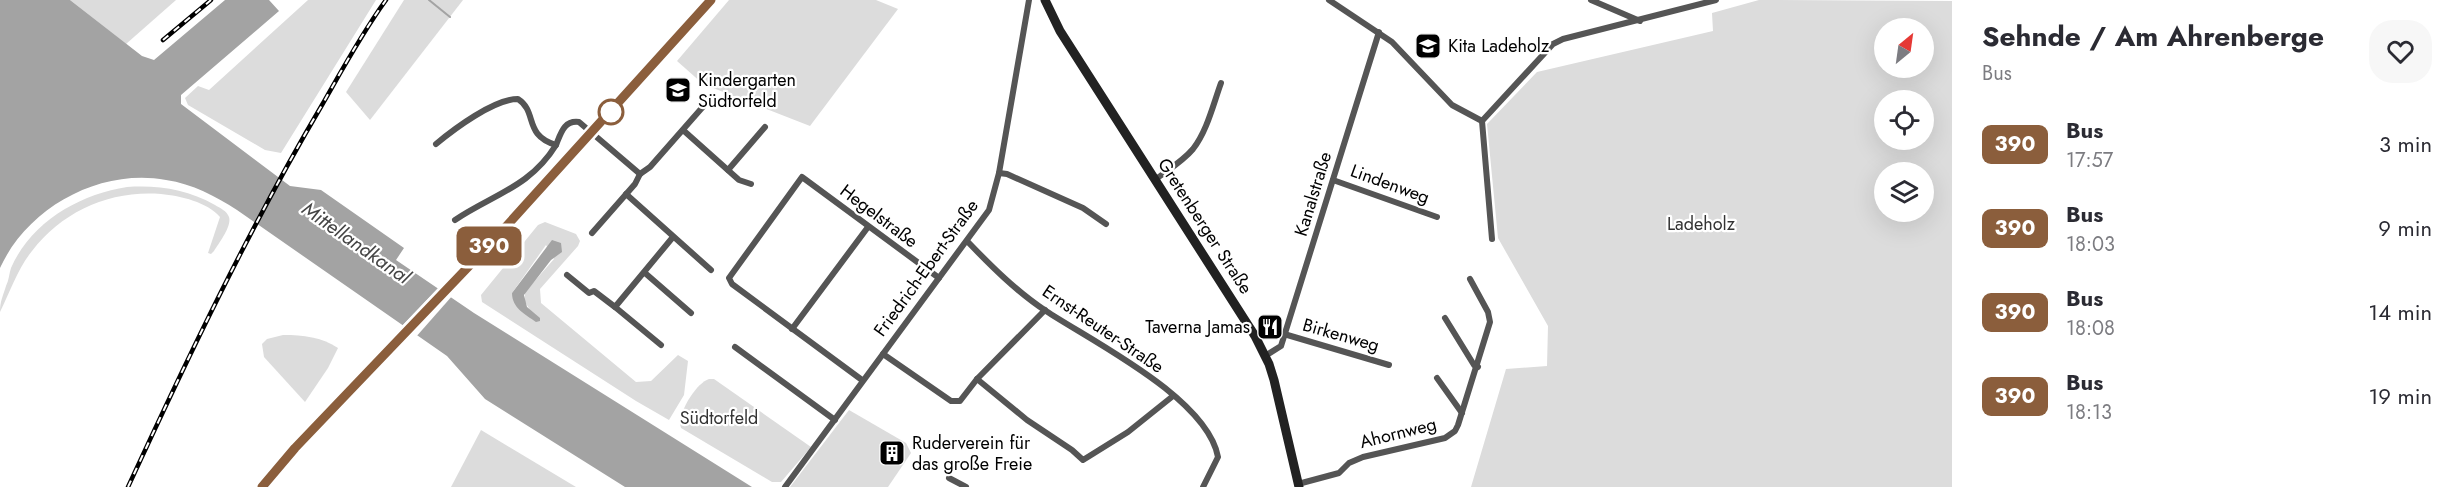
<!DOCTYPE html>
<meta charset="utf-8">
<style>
:root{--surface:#fff;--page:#f7f7f7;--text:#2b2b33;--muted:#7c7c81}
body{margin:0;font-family:Jost,sans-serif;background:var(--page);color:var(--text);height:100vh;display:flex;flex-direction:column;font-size:22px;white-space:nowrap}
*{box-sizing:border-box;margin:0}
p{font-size:20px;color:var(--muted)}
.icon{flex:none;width:33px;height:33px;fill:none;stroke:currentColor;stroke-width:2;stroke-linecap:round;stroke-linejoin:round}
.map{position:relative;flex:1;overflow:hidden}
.details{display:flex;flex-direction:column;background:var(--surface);width:510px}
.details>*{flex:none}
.badge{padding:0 12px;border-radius:9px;font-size:21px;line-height:39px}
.needle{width:39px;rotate:29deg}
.fabs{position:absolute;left:1874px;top:18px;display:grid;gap:12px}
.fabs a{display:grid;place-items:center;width:60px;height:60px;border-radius:50%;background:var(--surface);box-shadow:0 6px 24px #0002;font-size:30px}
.map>.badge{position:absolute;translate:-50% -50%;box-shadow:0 0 0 3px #fff}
.round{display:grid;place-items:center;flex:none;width:63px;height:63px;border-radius:24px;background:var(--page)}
.summary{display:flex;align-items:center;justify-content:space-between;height:102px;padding:0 30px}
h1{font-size:28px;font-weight:700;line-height:45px}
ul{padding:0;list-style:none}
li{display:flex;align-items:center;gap:18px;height:84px;padding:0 30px}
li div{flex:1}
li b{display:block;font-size:22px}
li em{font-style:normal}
li .badge{min-width:66px;font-weight:700;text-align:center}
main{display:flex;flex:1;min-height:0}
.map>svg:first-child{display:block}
.green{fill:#dcdcdc;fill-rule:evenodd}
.water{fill:#a3a3a3}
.pier{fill:#fff}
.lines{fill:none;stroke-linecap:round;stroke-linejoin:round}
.stream{stroke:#a3a3a3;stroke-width:2}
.minor{stroke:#555;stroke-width:6}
.secondary{stroke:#222;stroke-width:9}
.rail-casing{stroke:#000;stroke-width:4.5}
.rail{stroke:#fff;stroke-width:2;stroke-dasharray:7;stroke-linecap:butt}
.line-casing{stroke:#fff;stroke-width:14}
.line{stroke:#8b5e3c;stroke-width:9}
.stop-dot{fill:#fff;stroke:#8b5e3c;stroke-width:3}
.labels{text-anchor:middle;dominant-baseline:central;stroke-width:4.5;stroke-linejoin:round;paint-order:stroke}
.poi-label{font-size:18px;fill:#000;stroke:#fff;text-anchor:start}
.street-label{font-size:18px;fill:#000;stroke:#fff}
.park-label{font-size:18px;fill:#333;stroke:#fff}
.water-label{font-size:20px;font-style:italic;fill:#444;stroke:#fff}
</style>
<main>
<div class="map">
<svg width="1952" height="487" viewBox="0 0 1952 487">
<rect width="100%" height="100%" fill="#fff"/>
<g class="green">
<path d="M70,0H176L126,44Z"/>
<path d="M308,0H376L281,153L265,150L188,105L185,98L198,86L209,90Z"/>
<path d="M404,0H463L370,120L346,92Z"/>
<path d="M729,0H876L898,9L810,126L703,84L677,61Z"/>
<path d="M1759,0L1952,1V487H1471L1506,369L1547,366L1548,326L1498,238L1487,124L1537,72L1713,31L1712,13ZM1884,28H1923V68H1884ZM1884,100H1923V140H1884ZM1884,172H1923V212H1884Z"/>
<path d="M127,187C158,185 187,189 215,205C220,208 227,211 229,217C232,226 219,243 214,251L211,254L208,253L220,217C207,202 181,196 161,194C110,190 63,211 32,251C18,268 10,292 0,312C0,301 3,296 6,286C9,280 9,274 11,268C31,222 80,194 127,187Z"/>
<path d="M545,222L576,234L580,241L578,246L540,289L541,303L636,382L651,381L678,355L688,361L684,395L669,420L636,401L482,302L481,295L538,225ZM546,245L554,259L525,292V302L530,310L512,293Z"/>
<path d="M283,335C304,335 321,337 338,348L328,368L305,402L264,357L262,344L267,339Z"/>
<path d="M709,379H714L811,447L781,482H772L681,428C676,415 696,383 709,379Z"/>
<path d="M849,410L906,443L911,453L888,487H790Z"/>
<path d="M481,430L576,487H451Z"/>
</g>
<g class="water">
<path d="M0,0H70L142,56L154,60L225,0H269L279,11L181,95V104L290,186L321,190L404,248L396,260L474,313L752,487H625L485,399L447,356L237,210C215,196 193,184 166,180C100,168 28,207 0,268Z"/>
<path d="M552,240L561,243L562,252L551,260L524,295L527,307L540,318V321L536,322C525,314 512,308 512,293Z"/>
</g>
<path class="pier" d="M440,286L453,295L415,338L400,328Z"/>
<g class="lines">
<path class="stream" d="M429,0L450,17"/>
<g class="minor">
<path d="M1329,0L1392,42L1452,105L1482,121"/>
<path d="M1591,0L1640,21"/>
<path d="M683,130L739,180L751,184"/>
<path d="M436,144C454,129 494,99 518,99C538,112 523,135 556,145C561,133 564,120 579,122L640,174"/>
<path d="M728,170L765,127"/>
<path d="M999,173L1007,174L1083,208L1106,224"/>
<path d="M640,174L650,167L708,101"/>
<path d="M1156,179C1168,170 1183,161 1193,149C1207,131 1213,105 1221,83"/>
<path d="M1333,180L1437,217"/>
<path d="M626,194L711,270"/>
<path d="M455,220C494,194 530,187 556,145"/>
<path d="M592,233L635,184L640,174"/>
<path d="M1492,239L1482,121L1553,44L1563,39L1716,0"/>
<path d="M967,241C991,266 1017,292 1046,311C1093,342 1207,398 1218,457L1203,487"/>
<path d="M645,273L691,313"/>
<path d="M567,275L589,293L594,291L615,307L673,237"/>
<path d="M615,307L661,345"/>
<path d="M1445,318L1474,365L1478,367"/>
<path d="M792,329L868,227"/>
<path d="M1284,334L1389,365"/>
<path d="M735,347L835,420"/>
<path d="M883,354L951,401H960L977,379L1045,310"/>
<path d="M1265,356L1281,346L1379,32"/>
<path d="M1437,378L1462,413"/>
<path d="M977,379L1027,420L1072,450L1083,460L1128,432L1173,396"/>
<path d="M862,380L732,284L729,278L802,177L939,278"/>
<path d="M949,478L966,487"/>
<path d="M1298,484L1339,473L1349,463L1363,457L1445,438L1455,431L1458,425L1490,322L1488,312L1470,279"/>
<path d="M785,487L989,210L999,173L1029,0"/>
</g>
<g class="secondary">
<path d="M1045,0L1060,31L1255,336L1269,364L1274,380L1299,487"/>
<path d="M262,487L295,448L492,242L711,0"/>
</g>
<g class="rail-casing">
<g id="rail">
<path d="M163,40L211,0"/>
<path d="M128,487C188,357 249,229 322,105C342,70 362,33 386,0"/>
</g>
</g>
<use href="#rail" class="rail"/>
</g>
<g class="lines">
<g class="line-casing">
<path id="line" d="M262,487L295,448L492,242L711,0"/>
</g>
<use href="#line" class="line"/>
</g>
<defs>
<g id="school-square" transform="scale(1.35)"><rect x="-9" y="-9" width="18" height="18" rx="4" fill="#000" stroke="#fff"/><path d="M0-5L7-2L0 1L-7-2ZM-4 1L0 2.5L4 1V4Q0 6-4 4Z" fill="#fff"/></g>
<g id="restaurant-square" transform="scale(1.35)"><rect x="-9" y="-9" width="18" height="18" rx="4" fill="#000" stroke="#fff"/><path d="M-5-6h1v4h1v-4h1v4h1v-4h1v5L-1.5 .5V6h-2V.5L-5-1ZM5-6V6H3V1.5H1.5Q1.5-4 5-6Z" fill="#fff"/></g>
<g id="building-square" transform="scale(1.35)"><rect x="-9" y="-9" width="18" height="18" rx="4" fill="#000" stroke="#fff"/><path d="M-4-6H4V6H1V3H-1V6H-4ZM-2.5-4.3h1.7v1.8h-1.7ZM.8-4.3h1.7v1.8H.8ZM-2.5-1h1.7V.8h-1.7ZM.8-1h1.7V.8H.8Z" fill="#fff"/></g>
</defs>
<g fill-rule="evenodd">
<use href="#school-square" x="1428" y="46"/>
<use href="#school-square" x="678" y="90"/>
<use href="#restaurant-square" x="1270" y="327"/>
<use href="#building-square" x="892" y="453"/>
</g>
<circle class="stop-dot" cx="611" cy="112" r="12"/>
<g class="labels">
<g class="poi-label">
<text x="1448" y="46">Kita Ladeholz</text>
<text x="698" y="80">Kindergarten<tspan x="698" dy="21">Südtorfeld</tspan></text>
<text x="1250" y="327" text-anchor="end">Taverna Jamas</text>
<text x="912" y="443">Ruderverein für<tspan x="912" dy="21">das große Freie</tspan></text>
</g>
<g class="street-label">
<text transform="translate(1390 184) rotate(20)">Lindenweg</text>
<text transform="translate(1313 194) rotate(-73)">Kanalstraße</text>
<text transform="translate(879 216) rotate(37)">Hegelstraße</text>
<text transform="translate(1205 226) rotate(57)">Gretenberger Straße</text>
<text transform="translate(926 268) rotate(-54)">Friedrich-Ebert-Straße</text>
<text transform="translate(1103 329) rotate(34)">Ernst-Reuter-Straße</text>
<text transform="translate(1341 335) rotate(16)">Birkenweg</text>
<text transform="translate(1398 433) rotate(-14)">Ahornweg</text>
</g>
<g class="park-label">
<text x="1701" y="224">Ladeholz</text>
<text x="719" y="418">Südtorfeld</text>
</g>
<g class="water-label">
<text transform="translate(356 243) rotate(35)">Mittellandkanal</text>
</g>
</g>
</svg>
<div class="fabs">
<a><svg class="needle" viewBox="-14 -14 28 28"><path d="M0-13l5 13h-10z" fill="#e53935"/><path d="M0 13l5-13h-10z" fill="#7c7c81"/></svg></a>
<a><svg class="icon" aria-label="locate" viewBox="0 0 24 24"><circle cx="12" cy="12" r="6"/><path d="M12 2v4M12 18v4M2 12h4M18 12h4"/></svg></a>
<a><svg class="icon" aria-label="layers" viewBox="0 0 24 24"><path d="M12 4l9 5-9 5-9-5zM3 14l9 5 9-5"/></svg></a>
</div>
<b class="badge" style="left:489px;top:246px;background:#8b5e3c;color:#fff">390</b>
</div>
<section class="details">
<div class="summary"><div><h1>Sehnde / Am Ahrenberge</h1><p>Bus</p></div><a class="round"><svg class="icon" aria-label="heart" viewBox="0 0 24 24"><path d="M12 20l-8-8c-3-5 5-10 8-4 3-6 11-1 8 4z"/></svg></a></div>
<ul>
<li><span class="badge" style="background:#8b5e3c;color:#fff">390</span><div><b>Bus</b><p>17:57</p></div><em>3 min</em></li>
<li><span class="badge" style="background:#8b5e3c;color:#fff">390</span><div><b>Bus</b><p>18:03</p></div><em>9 min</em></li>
<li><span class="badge" style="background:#8b5e3c;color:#fff">390</span><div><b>Bus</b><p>18:08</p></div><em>14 min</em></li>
<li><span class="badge" style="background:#8b5e3c;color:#fff">390</span><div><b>Bus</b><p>18:13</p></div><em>19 min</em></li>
</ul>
</section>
</main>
